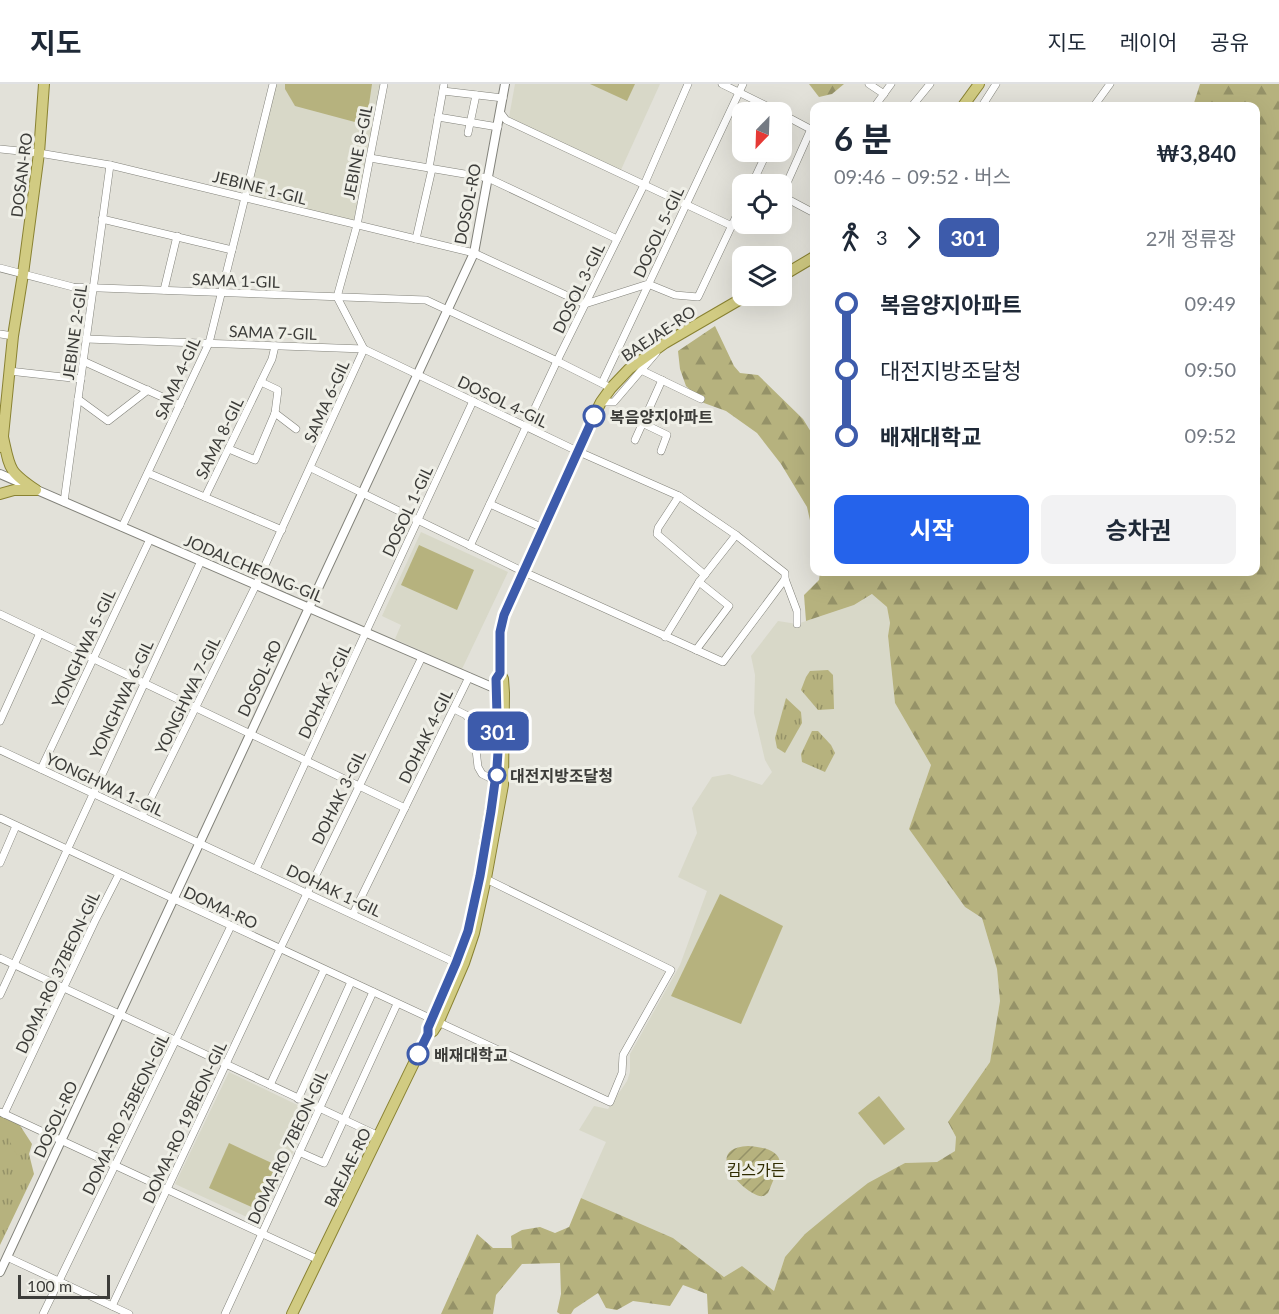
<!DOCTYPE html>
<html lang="ko">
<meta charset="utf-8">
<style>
:root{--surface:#fff;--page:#f2f2f3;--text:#1f2937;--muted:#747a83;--line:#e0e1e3;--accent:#2563eb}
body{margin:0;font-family:Lato,"Noto Sans KR",sans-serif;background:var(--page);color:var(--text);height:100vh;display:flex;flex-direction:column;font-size:22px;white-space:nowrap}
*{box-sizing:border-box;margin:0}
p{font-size:20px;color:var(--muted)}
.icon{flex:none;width:33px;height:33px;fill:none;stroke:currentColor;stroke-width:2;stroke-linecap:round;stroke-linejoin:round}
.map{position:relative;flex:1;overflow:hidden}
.sheet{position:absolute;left:810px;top:18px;width:450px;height:474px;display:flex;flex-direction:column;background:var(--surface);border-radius:12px;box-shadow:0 6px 24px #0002}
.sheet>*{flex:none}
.badge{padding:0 12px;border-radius:9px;font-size:21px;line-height:39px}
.needle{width:39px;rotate:203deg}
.tools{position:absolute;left:732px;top:18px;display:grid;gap:12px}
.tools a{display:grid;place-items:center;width:60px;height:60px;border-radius:12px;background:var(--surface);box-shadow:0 6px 24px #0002;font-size:30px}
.scale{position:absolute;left:18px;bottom:15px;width:92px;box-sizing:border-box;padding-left:6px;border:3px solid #3c3c39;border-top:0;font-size:16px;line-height:21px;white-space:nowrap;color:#3c3c39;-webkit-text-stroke:4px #efefe7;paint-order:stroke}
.map>.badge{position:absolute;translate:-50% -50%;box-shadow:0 0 0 3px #fff}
.legs{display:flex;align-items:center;gap:9px;height:66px;padding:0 24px;font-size:20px}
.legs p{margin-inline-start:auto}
.overview{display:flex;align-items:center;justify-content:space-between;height:102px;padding:0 24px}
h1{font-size:33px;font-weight:700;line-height:45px}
.action{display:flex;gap:12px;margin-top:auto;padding:12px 24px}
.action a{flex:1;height:69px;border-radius:12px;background:var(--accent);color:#fff;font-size:24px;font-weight:700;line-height:69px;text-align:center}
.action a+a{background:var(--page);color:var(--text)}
ul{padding:0 24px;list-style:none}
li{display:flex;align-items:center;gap:21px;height:66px;font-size:22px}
li i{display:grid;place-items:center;width:9px;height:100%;margin:0 8px;background:currentColor}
li i::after{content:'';width:15px;height:15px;margin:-8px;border:4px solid;border-radius:50%;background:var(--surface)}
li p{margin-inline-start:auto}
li:first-child i{background:linear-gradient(#0000 50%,currentColor 0)}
li:last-child i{background:linear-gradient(currentColor 50%,#0000 0)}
header{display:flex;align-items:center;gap:36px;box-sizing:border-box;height:84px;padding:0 30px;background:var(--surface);border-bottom:2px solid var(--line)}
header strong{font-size:28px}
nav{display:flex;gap:33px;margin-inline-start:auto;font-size:21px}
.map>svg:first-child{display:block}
.built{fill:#d8d8c8}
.grass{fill:url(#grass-tufts)}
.forest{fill:url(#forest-firs)}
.garden{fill:url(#garden-furrows)}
.pitch{fill:#b6b27e}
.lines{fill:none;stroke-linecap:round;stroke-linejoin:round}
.minor-casing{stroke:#82827a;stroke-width:8}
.tertiary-casing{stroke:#82827a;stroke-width:10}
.primary-casing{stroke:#898232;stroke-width:12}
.minor{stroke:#fff;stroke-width:7}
.tertiary{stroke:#fff;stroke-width:8}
.primary{stroke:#d1cb82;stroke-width:10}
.line-1-casing{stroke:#fff;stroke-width:14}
.line-1{stroke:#3d5bab;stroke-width:9}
.stop-1-dot{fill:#fff;stroke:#3d5bab;stroke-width:3}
.labels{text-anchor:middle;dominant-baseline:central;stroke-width:6;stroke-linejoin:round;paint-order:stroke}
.street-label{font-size:16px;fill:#3c3c39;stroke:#efefe7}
.stop-label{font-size:16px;font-weight:bold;fill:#3c3c39;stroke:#efefe7;text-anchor:start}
.park-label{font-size:16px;fill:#302c00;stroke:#efefe7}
</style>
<header>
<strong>지도</strong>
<nav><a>지도</a><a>레이어</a><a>공유</a></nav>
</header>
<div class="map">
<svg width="1279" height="1230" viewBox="0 0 1279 1230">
<defs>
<pattern id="grass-tufts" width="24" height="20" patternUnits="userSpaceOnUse" patternTransform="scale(1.5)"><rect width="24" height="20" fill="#b6b27e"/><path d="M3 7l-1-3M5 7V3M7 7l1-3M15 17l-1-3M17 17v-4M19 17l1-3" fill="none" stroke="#959268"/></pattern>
<pattern id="forest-firs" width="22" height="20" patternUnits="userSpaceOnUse" patternTransform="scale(1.5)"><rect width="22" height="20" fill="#b6b27e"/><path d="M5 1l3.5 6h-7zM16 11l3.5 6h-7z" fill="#959268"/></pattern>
<pattern id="garden-furrows" width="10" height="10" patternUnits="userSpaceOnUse" patternTransform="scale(1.5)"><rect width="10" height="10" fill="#b6b27e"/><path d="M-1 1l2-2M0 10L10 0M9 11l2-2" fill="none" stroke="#959268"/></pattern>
</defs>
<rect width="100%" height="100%" fill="#e2e1d9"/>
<g class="built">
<path d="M275,0H384L357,141L245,114Z"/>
<path d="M515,0H660L620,88L509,33Z"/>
<path d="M421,448L508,488L462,585L395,555L401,541L382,532Z"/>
<path d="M873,510L887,523L890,539L888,553L895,619L931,681L909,745L965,823L982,834L997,885L1000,917L990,978L948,1038L956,1053L955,1067L937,1078L905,1079L785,1173L774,1207L742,1182L724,1193L673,1154L581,1114L606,1058L579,1046L594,1022L608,1025L627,997L630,988V970L680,881L707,807L678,793L697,749L692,724L712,693L729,690L762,701L772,688L765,676L754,629L755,591L751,572L778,537L797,540L854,521Z"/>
<path d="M229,988L312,1028L260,1139L175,1100Z"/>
</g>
<g class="grass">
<path d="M828,586L833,591L834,625L818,626L801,606L806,593L810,587Z"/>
<path d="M786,614L801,628L802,639L785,669L777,664L775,654Z"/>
<path d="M812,647H818L831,661L835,669L825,688L802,678L801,670Z"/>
<path d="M0,1031L19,1040L32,1060L29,1070L34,1090L0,1161Z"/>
</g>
<g class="forest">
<path d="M809,0H844L832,10L819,13Z"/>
<path d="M1200,0H1279V1230H708L707,1210L683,1201L670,1222L633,1217L617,1226L606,1224L598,1209L574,1225L571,1230H560L557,1228L561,1210L560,1179L522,1180L496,1211L493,1230H441L477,1150L493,1164H512L511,1152L522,1146L540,1143L555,1149L569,1143L581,1114L673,1154L724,1193L742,1182L774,1207L785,1173L805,1150L840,1121L868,1099L905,1079L937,1078L955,1067L956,1053L948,1038L990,978L1000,917L997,885L982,834L965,823L909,745L931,681L895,619L888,552L890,539L887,523L872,510L854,521L806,537L804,511L819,496L820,488H1256V22H1193Z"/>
<path d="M715,242L734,282L740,289L758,291L803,335L814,353V454L807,423L781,380L757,349L726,327L704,319L686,302L680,285L678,267Z"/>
</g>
<path class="garden" d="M748,1062C760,1063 780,1065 780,1080L768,1109C766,1110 765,1112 763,1112C749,1115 698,1065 748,1062Z"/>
<g class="pitch">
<path d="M285,0H372L366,41L295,22L285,5Z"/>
<path d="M590,0H635L627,17Z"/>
<path d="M419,461L474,486L457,526L401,501Z"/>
<path d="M720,810L783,842L741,940L671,912Z"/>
<path d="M879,1012L905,1045L884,1061L858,1029Z"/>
<path d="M21,1050L29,1066L17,1071L9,1056Z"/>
<path d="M229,1059L276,1081L256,1125L209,1104Z"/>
</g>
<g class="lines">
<g class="minor-casing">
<g id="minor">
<path d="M722,0L779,28"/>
<path d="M869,0L884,10"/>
<path d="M443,7L503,14"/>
<path d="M875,22L891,0"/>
<path d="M912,22L930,0"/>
<path d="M982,22L996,0"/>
<path d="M1094,22L1110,0"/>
<path d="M500,28L506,36L732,142"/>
<path d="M782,30L814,47"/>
<path d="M438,33L498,43"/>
<path d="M468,49L476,11"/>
<path d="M0,65L39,69L110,81L474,169L585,220L648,200L675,211L698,213L742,120"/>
<path d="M370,74L488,94L617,155"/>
<path d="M429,84L444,0"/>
<path d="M752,100L767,68"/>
<path d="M782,110L811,45"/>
<path d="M782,112L814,129"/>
<path d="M102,135L232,166"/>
<path d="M416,155L432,85"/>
<path d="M0,184L73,203L426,216L557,277L611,304"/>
<path d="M164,206L177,152"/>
<path d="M0,250L13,252"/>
<path d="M86,255L364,265L577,367L679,412L736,451L785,489V495L797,527V540"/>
<path d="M83,277L180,321"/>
<path d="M9,287L81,295"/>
<path d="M643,287L701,315"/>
<path d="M602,299L743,0"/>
<path d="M78,315L108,337L148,306"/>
<path d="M601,318H614L656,269"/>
<path d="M275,329L296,345"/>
<path d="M642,339L667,351L661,367"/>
<path d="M635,356L662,296"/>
<path d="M229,365L255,376L275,329L278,306L261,298"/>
<path d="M311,384L524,488L723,578L785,495"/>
<path d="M148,389L282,446"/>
<path d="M679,412L658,444L657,450L705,491"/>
<path d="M205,413L272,275L275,262"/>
<path d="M64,418L110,81"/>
<path d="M490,420L543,444"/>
<path d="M122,443L209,259L273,0"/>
<path d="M470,462L557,277L644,101L688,0"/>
<path d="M0,530L405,724"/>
<path d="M665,553L699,498L736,451"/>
<path d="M696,566L729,522L699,498"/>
<path d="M454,625L466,631L473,640L478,683L482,690L496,697"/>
<path d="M0,637L40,549"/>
<path d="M0,666L456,879"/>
<path d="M41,685L150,455"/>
<path d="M142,732L256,501L364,265L337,213L357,141L384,0"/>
<path d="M0,734L610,1018L622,989L623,971L671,886L480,792"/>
<path d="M0,779L16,742"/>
<path d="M256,785L473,317"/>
<path d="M353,830L469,593"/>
<path d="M0,874L379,1052"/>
<path d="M0,911L201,477"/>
<path d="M270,1001L324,886"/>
<path d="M298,1015L351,898"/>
<path d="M0,1028L319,1176"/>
<path d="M4,1030L95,837L119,790"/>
<path d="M299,1068L324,1079L397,920"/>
<path d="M7,1173L129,1230"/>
<path d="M112,1222L280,865L422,573"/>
<path d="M43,1230L231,842"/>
<path d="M225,1230L373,908"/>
</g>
</g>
<g class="tertiary-casing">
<g id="tertiary">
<path d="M0,390L501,607"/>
<path d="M0,1188L474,169L505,0"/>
</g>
</g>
<g class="primary-casing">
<g id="primary">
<path d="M963,22L979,0"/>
<path d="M782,192L814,173"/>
<path d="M3,353C10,385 8,387 36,406"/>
<path d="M0,363L3,352L13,252L23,190L39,69L44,0"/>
<path d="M0,410L14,406H35"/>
<path d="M497,630L496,595L500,589"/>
<path d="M484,764L497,688"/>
<path d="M292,1230L428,950L433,947L438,939L464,879L474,849L486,794L503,701L504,609L503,595L500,589V548L504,531L587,346L601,318L611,304L629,285L665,259L746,212"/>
</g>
</g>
<use href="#minor" class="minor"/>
<use href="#tertiary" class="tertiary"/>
<use href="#primary" class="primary"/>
</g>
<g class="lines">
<g class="line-1-casing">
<path id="line-1" d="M418,970L428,950V944L456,879L468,847L480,792L491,727L497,683L498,668L496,595L500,589V548L504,531L594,332"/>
</g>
<use href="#line-1" class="line-1"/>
</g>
<g class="stop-1-dot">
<circle cx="594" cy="332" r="10"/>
<circle cx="497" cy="691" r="8"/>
<circle cx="418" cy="970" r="10"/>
</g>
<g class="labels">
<g class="street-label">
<text transform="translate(357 68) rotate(-79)">JEBINE 8-GIL</text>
<text transform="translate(21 91) rotate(-83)">DOSAN-RO</text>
<text transform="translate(260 103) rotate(14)">JEBINE 1-GIL</text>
<text transform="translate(467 120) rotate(-79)">DOSOL-RO</text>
<text transform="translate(658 148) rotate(-65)">DOSOL 5-GIL</text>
<text transform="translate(236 196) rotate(2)">SAMA 1-GIL</text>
<text transform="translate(578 204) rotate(-64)">DOSOL 3-GIL</text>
<text transform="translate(74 248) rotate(-82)">JEBINE 2-GIL</text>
<text transform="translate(273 248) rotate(2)">SAMA 7-GIL</text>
<text transform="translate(658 249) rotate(-34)">BAEJAE-RO</text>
<text transform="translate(177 294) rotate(-66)">SAMA 4-GIL</text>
<text transform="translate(326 317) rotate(-66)">SAMA 6-GIL</text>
<text transform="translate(503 317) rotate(26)">DOSOL 4-GIL</text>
<text transform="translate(219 354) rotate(-64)">SAMA 8-GIL</text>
<text transform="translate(407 427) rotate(-65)">DOSOL 1-GIL</text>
<text transform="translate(254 484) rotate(23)">JODALCHEONG-GIL</text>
<text transform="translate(83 564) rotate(-65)">YONGHWA 5-GIL</text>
<text transform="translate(259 594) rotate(-65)">DOSOL-RO</text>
<text transform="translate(324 607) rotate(-65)">DOHAK 2-GIL</text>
<text transform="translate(187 611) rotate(-64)">YONGHWA 7-GIL</text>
<text transform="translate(121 615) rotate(-65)">YONGHWA 6-GIL</text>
<text transform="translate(425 652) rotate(-64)">DOHAK 4-GIL</text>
<text transform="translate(105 700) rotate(25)">YONGHWA 1-GIL</text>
<text transform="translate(338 713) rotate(-64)">DOHAK 3-GIL</text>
<text transform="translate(334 806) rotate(25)">DOHAK 1-GIL</text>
<text transform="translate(221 823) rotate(25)">DOMA-RO</text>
<text transform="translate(57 888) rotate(-65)">DOMA-RO 37BEON-GIL</text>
<text transform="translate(125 1030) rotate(-64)">DOMA-RO 25BEON-GIL</text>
<text transform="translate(55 1035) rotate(-65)">DOSOL-RO</text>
<text transform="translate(184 1038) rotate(-65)">DOMA-RO 19BEON-GIL</text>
<text transform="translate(287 1063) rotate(-65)">DOMA-RO 7BEON-GIL</text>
<text transform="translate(347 1083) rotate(-64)">BAEJAE-RO</text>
</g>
<g class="stop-label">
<text x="610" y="332">복음양지아파트</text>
<text x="510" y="691">대전지방조달청</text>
<text x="434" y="970">배재대학교</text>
</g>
<g class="park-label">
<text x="756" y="1085">킴스가든</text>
</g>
</g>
</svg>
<div class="tools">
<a><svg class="needle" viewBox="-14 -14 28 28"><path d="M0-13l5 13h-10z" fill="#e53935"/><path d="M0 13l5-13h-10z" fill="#747a83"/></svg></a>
<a><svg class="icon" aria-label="locate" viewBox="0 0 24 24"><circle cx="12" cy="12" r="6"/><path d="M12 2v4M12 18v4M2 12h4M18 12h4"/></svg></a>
<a><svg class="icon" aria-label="layers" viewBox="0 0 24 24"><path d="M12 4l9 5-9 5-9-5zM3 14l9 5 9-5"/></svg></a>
</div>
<div class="scale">100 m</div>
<b class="badge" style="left:498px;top:647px;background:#3d5bab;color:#fff">301</b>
<section class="sheet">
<div class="overview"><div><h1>6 분</h1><p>09:46 – 09:52 · 버스</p></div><b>₩3,840</b></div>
<div class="legs"><svg class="icon" aria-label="walk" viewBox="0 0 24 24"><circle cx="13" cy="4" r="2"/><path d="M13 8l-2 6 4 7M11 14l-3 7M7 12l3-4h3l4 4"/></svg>3<svg class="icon" aria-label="forward" viewBox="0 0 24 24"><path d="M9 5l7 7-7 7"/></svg><b class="badge" style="background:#3d5bab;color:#fff">301</b><p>2개 정류장</p></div>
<ul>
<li><i style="color:#3d5bab"></i><b>복음양지아파트</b><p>09:49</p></li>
<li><i style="color:#3d5bab"></i><span>대전지방조달청</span><p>09:50</p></li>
<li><i style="color:#3d5bab"></i><b>배재대학교</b><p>09:52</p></li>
</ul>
<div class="action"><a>시작</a><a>승차권</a></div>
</section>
</div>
